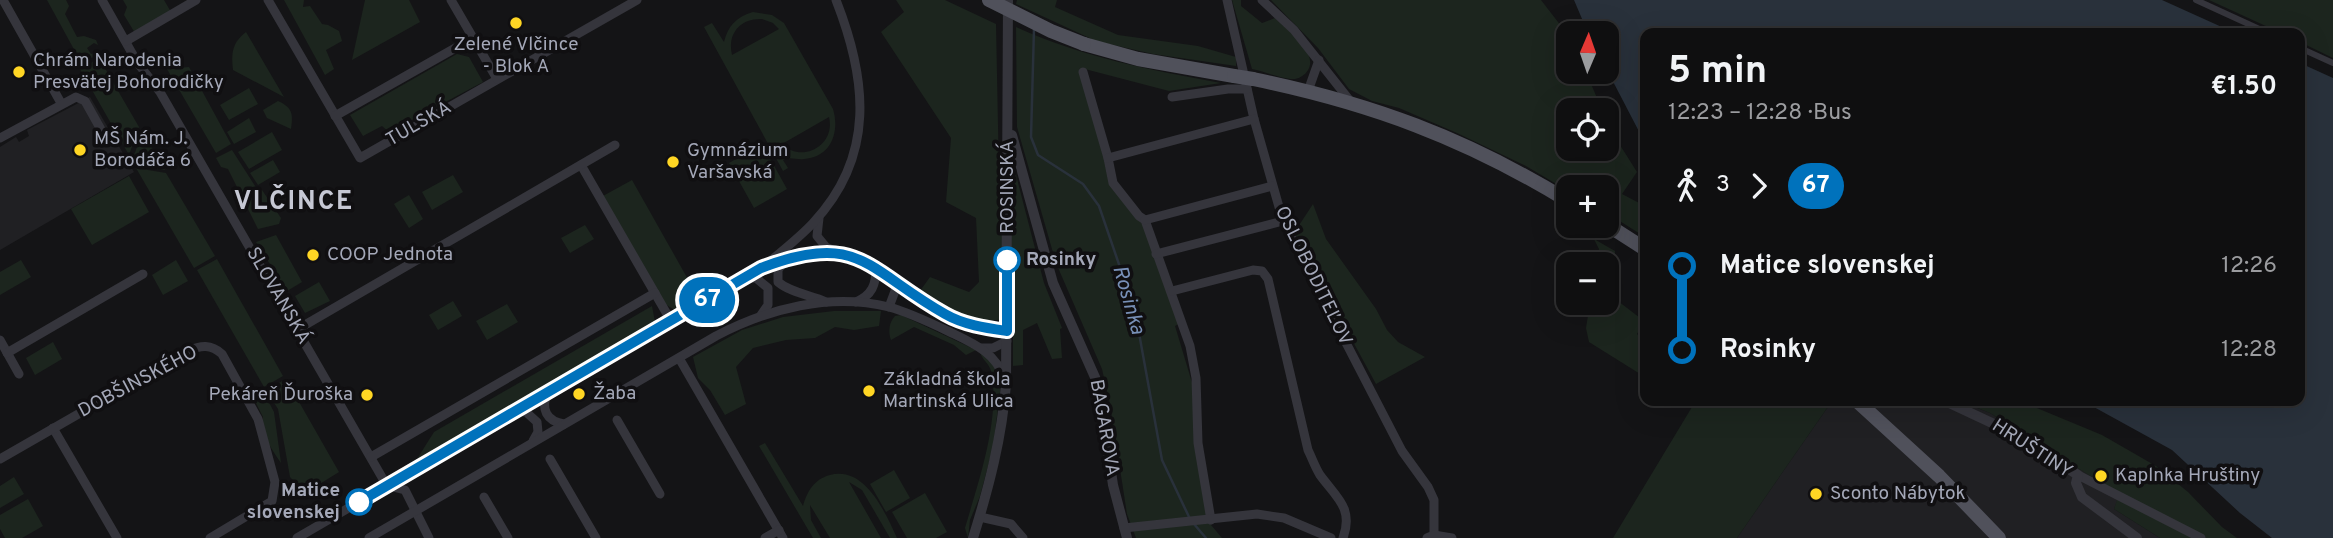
<!DOCTYPE html>
<meta charset="utf-8">
<style>
:root{--surface:#0f0f10;--page:#1d1d1e;--text:#f1f3f6;--muted:#9b9c9f;--line:#2f2f30}
body{margin:0;font-family:Overpass,sans-serif;background:var(--page);color:var(--text);height:100vh;display:flex;flex-direction:column;font-size:26px;white-space:nowrap}
*{box-sizing:border-box;margin:0}
p{font-size:23px;color:var(--muted)}
.icon{flex:none;width:38px;height:38px;fill:none;stroke:currentColor;stroke-width:2;stroke-linecap:round;stroke-linejoin:round}
.map{position:relative;flex:1;overflow:hidden}
.panel{position:absolute;left:1640px;top:28px;width:665px;height:378px;display:flex;flex-direction:column;background:var(--surface);border-radius:14px;box-shadow:0 7px 28px #0002,0 0 0 2px var(--line)}
.panel>*{flex:none}
.badge{padding:0 14px;border-radius:23px;font-size:24px;line-height:46px}
.needle{width:46px;rotate:2deg}
.buttons{position:absolute;left:1556px;top:21px;display:grid;gap:14px}
.buttons a{display:grid;place-items:center;width:63px;height:63px;border-radius:14px;background:var(--surface);box-shadow:0 7px 28px #0002,0 0 0 2px var(--line);font-size:35px}
.map>.badge{position:absolute;translate:-50% -50%;box-shadow:0 0 0 4px #fff}
.legs{display:flex;align-items:center;gap:10px;height:77px;padding:0 28px;font-size:23px}
.legs p{margin-inline-start:auto}
.headline{display:flex;align-items:center;justify-content:space-between;height:119px;padding:0 28px}
h1{font-size:38px;font-weight:700;line-height:52px}
ul{padding:0 28px;list-style:none}
li{display:flex;align-items:center;gap:24px;height:84px;font-size:26px}
li i{display:grid;place-items:center;width:10px;height:100%;margin:0 9px;background:currentColor}
li i::after{content:'';width:18px;height:18px;margin:-9px;border:5px solid;border-radius:50%;background:var(--surface)}
li p{margin-inline-start:auto}
li:first-child i{background:linear-gradient(#0000 50%,currentColor 0)}
li:last-child i{background:linear-gradient(currentColor 50%,#0000 0)}
.map>svg:first-child{display:block}
.built{fill:#202023}
.green{fill:#1c251e;fill-rule:evenodd}
.water{fill:#29313b}
.lines{fill:none;stroke-linecap:round;stroke-linejoin:round}
.stream{stroke:#29313b;stroke-width:2.5}
.pedestrian{stroke:#35353c;stroke-width:6}
.minor{stroke:#35353c;stroke-width:9}
.tertiary{stroke:#35353c;stroke-width:10}
.primary{stroke:#50515b;stroke-width:14}
.primary-bridge{stroke:#50515b;stroke-width:14}
.line-1-casing{stroke:#fff;stroke-width:16}
.line-1{stroke:#0072bc;stroke-width:10}
.poi-dot{fill:#ffd624;stroke:#100f11;stroke-width:2.5}
.stop-1-dot{fill:#fff;stroke:#0072bc;stroke-width:3.5}
.labels{text-anchor:middle;dominant-baseline:central;stroke-width:7;stroke-linejoin:round;paint-order:stroke}
.poi-label{font-size:19px;fill:#a4a8b8;stroke:#100f11;text-anchor:start}
.street-label{font-size:19px;fill:#a4a8b8;stroke:#100f11}
.stop-label{font-size:19px;font-weight:bold;fill:#a4a8b8;stroke:#100f11;text-anchor:start}
.water-label{font-size:21px;font-style:italic;fill:#7890b7;stroke:#100f11}
.district-label{font-size:26px;font-weight:bold;letter-spacing:2px;fill:#c6c8d4;stroke:#100f11}
</style>
<div class="map">
<svg width="2333" height="538" viewBox="0 0 2333 538">
<rect width="100%" height="100%" fill="#141416"/>
<g class="built">
<path d="M90,97L134,172L0,250V147L16,137L19,142L29,136L27,130Z"/>
<path d="M1832,401H1960L1990,413L2120,494L2114,509L2160,538H1737Z"/>
</g>
<g class="green">
<path d="M47,0H66L69,6L65,14L77,37L84,36L96,40L98,45L94,43L87,48L91,54L96,52L98,54L82,64Z"/>
<path d="M123,0H164L171,12L135,33L124,15L127,7Z"/>
<path d="M284,0H304L303,7L310,6L322,24L328,25L339,31L342,41L326,50L334,69L325,75Z"/>
<path d="M365,0H409L420,22L352,60Z"/>
<path d="M896,0H945L996,24L999,176L1016,175L1044,283L1062,328L1060,329L1062,358L1052,359L1037,323L1023,330V365L1013,366V319L980,321L958,315L920,291L930,277L969,292L979,282L976,218L946,202L951,138L881,32L904,12Z"/>
<path d="M1017,0H1057L1055,7L1118,35L1198,46L1236,57V66L1153,54L1096,41L1016,4Z"/>
<path d="M1232,0H1241V6L1262,23L1275,18C1286,29 1319,52 1308,70C1305,75 1300,78 1295,79C1283,80 1264,71 1252,69Z"/>
<path d="M1271,0H1541L1568,35V72H1586L1597,98L1592,106V110H1568V149H1606L1608,126L1637,172L1622,194L1645,206V237L1607,213L1606,187H1568V191L1526,166L1457,133L1399,108L1372,101L1349,89L1318,48Z"/>
<path d="M2209,0H2333V58L2300,42V33H2281Z"/>
<path d="M753,12L772,15L784,23L833,109C840,132 831,157 804,159C796,160 790,156 783,160L788,168L783,171L704,27L712,23L724,42C728,26 736,17 753,12ZM762,19L773,23L779,29L732,55C727,34 740,18 762,19ZM829,117C836,145 802,164 782,144Z"/>
<path d="M1016,27C1082,57 1150,70 1221,83L1169,91L1081,68L1111,184L1143,225L1180,323L1175,326L1193,386L1206,510L1211,525L1222,538H1136L1127,514L1110,404L1102,369L1056,263L1017,127Z"/>
<path d="M246,32L284,97L233,70C231,53 232,43 246,32Z"/>
<path d="M457,54L469,57L483,82L389,132L382,126L363,136L350,115Z"/>
<path d="M99,58L139,127L129,155L80,69Z"/>
<path d="M189,67L231,144L216,153L167,69Z"/>
<path d="M249,88L258,104L229,120L220,105Z"/>
<path d="M278,101C293,108 293,114 291,129L267,118L263,110Z"/>
<path d="M249,118L256,132L234,144L227,132Z"/>
<path d="M143,132L165,170L134,165L132,160Z"/>
<path d="M272,132L282,150L249,169L238,152Z"/>
<path d="M762,144L787,189L754,208L729,163Z"/>
<path d="M232,150L257,189L262,190L281,218L279,224L258,229L228,169L221,167L216,158Z"/>
<path d="M273,160L280,172L258,185L250,173Z"/>
<path d="M136,168L166,173L215,256L194,268Z"/>
<path d="M453,175L463,192L432,210L422,192Z"/>
<path d="M129,176L149,212L92,245L71,209Z"/>
<path d="M632,180L698,297L680,311L673,309L665,304L603,196Z"/>
<path d="M409,195L423,219L409,228L394,204Z"/>
<path d="M1313,204L1326,239L1376,309L1387,330L1398,342L1425,357L1376,384L1294,233Z"/>
<path d="M585,225L594,239L570,253L561,238Z"/>
<path d="M276,235L302,282L287,291L256,242Z"/>
<path d="M1594,239L1615,251L1614,298L1644,321L1637,334L1645,343V377L1589,342L1586,328L1590,303H1606V264H1596L1599,249Z"/>
<path d="M217,259L283,376L264,387L197,270Z"/>
<path d="M21,260L31,277L0,295V272Z"/>
<path d="M176,260L188,281L163,295L152,275Z"/>
<path d="M319,282L330,301L305,313L295,296Z"/>
<path d="M453,301L462,316L438,330L429,315Z"/>
<path d="M507,304L518,322L487,340L476,321Z"/>
<path d="M652,306L655,322L417,459L434,432Z"/>
<path d="M834,311H881L879,326L854,330L835,327L815,338L786,340L753,348L736,367L746,404L725,415L710,390L698,378L693,357L742,330L783,317Z"/>
<path d="M901,315L976,350L966,355L954,345L914,327L891,340C888,332 889,322 895,316Z"/>
<path d="M53,342L62,359L35,375L26,358Z"/>
<path d="M980,352C991,361 999,370 1001,384L993,447L980,496L970,520L968,538L965,528C978,483 1001,418 991,371C989,363 982,360 980,352Z"/>
<path d="M286,379L339,472L305,493L290,477L278,409L266,390Z"/>
<path d="M263,391L274,412L281,463C272,449 259,433 263,417L253,397Z"/>
<path d="M1684,401H1832L1737,538H1613L1692,407Z"/>
<path d="M1960,401H2020L2102,435L2156,466L2188,492L2222,527L2237,538H2160L2114,509L2119,494L1990,413Z"/>
<path d="M765,443L803,506C807,492 814,479 830,475C865,466 885,512 897,538H890L862,490L849,482L881,538H830L810,505L811,520L821,538H813L759,446Z"/>
<path d="M894,470L910,498L886,512L870,484Z"/>
<path d="M14,477L24,494L0,508V486Z"/>
<path d="M925,493L947,532L936,538H907L892,512Z"/>
<path d="M28,499L43,526L22,538H5L0,529V515Z"/>
</g>
<g class="water">
<path d="M1574,0H2162L2235,33H1645V143L1607,70L1606,33H1588Z"/>
<path d="M2300,63L2333,78V538H2272L2240,513L2172,450L2083,401H2300Z"/>
</g>
<g class="lines">
<g class="stream">
<path d="M1034,29L1031,137L1038,155L1083,184L1099,206L1135,311L1162,460L1190,519"/>
<path d="M1194,524L1206,538"/>
</g>
<g class="pedestrian">
<path d="M2196,0L2268,33"/>
<path d="M2300,48L2333,63"/>
</g>
<g class="minor">
<path d="M3,0L61,103"/>
<path d="M102,0L137,62L160,92L387,486"/>
<path d="M268,0L360,158L637,0"/>
<path d="M451,0L497,79"/>
<path d="M1227,0L1254,119L1283,221L1402,451L1428,487L1434,500V535"/>
<path d="M1262,0L1294,30L1351,102"/>
<path d="M126,41L196,0"/>
<path d="M1083,72L1108,158L1113,183L1139,216L1145,220L1190,346L1196,378L1198,443L1211,520"/>
<path d="M1308,91L1319,60"/>
<path d="M1172,97L1228,89H1247"/>
<path d="M335,116L473,38"/>
<path d="M0,138L76,97L85,101L104,135"/>
<path d="M1108,158L1254,119"/>
<path d="M581,165L671,321"/>
<path d="M819,218L817,236L826,247L835,251"/>
<path d="M1145,220L1272,186"/>
<path d="M1156,254L1283,221"/>
<path d="M785,260L778,270V282C791,293 811,295 826,302"/>
<path d="M768,263C783,250 799,238 813,223C876,156 867,79 836,0"/>
<path d="M745,278H756L768,288V305L761,315"/>
<path d="M1172,291L1253,270L1262,271L1268,279L1308,450C1312,458 1315,467 1320,475C1336,497 1354,508 1343,538"/>
<path d="M856,302C872,295 876,285 876,268"/>
<path d="M889,307L898,283"/>
<path d="M298,329L615,145"/>
<path d="M0,340L19,374"/>
<path d="M982,348H993L1007,341"/>
<path d="M7,353L143,274"/>
<path d="M679,358L783,538"/>
<path d="M547,393C541,409 546,421 564,424"/>
<path d="M517,411L526,412L537,422L538,432L533,441"/>
<path d="M617,420L660,494"/>
<path d="M53,428L117,538"/>
<path d="M371,457L655,293"/>
<path d="M0,459L188,351C201,345 211,344 222,354L258,419L275,482L272,501L210,538"/>
<path d="M550,459L596,538"/>
<path d="M2078,475L2201,538"/>
<path d="M389,486L405,490L429,538"/>
<path d="M484,497L508,538"/>
<path d="M980,517L1011,524L1023,538"/>
<path d="M1124,528L1257,514L1284,518L1331,538"/>
<path d="M297,538L761,268C781,261 801,252 823,252C871,251 906,292 945,314C964,325 986,328 1007,331"/>
<path d="M369,538L716,336C768,309 830,292 889,307C911,313 933,324 954,334C975,344 998,355 1004,379"/>
<path d="M765,538L779,530"/>
<path d="M1427,538L1434,535L1452,538"/>
</g>
<g class="tertiary">
<path d="M1012,135L1053,283L1098,384L1113,485L1127,538"/>
<path d="M1945,401L2009,431L2078,475L2076,483L2082,497L2137,538"/>
<path d="M973,538C989,487 1002,437 1006,384L1008,0"/>
</g>
<g class="primary">
<path d="M1084,44L1138,59L1234,76"/>
<path d="M1253,79C1370,103 1465,138 1568,201"/>
<path d="M1606,224L1645,249"/>
<path d="M1857,401L1939,476L1999,538"/>
</g>
<g class="primary-bridge">
<path d="M989,0L1051,31L1084,44"/>
<path d="M1234,76L1253,79"/>
</g>
</g>
<g class="lines">
<g class="line-1-casing">
<path id="line-1" d="M359,502L761,268C859,230 867,270 945,314C964,325 986,328 1007,331V260"/>
</g>
<use href="#line-1" class="line-1"/>
</g>
<g class="poi-dot">
<circle cx="516" cy="23" r="7"/>
<circle cx="19" cy="72" r="7"/>
<circle cx="80" cy="150" r="7"/>
<circle cx="673" cy="162" r="7"/>
<circle cx="313" cy="255" r="7"/>
<circle cx="869" cy="391" r="7"/>
<circle cx="579" cy="394" r="7"/>
<circle cx="367" cy="395" r="7"/>
<circle cx="2101" cy="476" r="7"/>
<circle cx="1816" cy="494" r="7"/>
</g>
<g class="stop-1-dot">
<circle cx="1007" cy="260" r="12"/>
<circle cx="359" cy="502" r="12"/>
</g>
<g class="labels">
<g class="poi-label">
<text x="516" y="45" text-anchor="middle">Zelené Vlčince<tspan x="516" dy="22">- Blok A</tspan></text>
<text x="33" y="61">Chrám Narodenia<tspan x="33" dy="22">Presvätej Bohorodičky</tspan></text>
<text x="94" y="139">MŠ Nám. J.<tspan x="94" dy="22">Borodáča 6</tspan></text>
<text x="687" y="151">Gymnázium<tspan x="687" dy="22">Varšavská</tspan></text>
<text x="327" y="255">COOP Jednota</text>
<text x="883" y="380">Základná škola<tspan x="883" dy="22">Martinská Ulica</tspan></text>
<text x="593" y="394">Žaba</text>
<text x="353" y="395" text-anchor="end">Pekáreň Ďuroška</text>
<text x="2115" y="476">Kaplnka Hruštiny</text>
<text x="1830" y="494">Sconto Nábytok</text>
</g>
<g class="street-label">
<text transform="translate(419 124) rotate(-30)">TULSKÁ</text>
<text transform="translate(1008 187) rotate(-90)">ROSINSKÁ</text>
<text transform="translate(1313 276) rotate(64)">OSLOBODITEĽOV</text>
<text transform="translate(278 296) rotate(60)">SLOVANSKÁ</text>
<text transform="translate(138 382) rotate(-28)">DOBŠINSKÉHO</text>
<text transform="translate(1104 428) rotate(80)">BAGAROVA</text>
<text transform="translate(2032 449) rotate(33)">HRUŠTINY</text>
</g>
<g class="stop-label">
<text x="1026" y="260">Rosinky</text>
<text x="340" y="491" text-anchor="end">Matice<tspan x="340" dy="22">slovenskej</tspan></text>
</g>
<g class="water-label">
<text transform="translate(1128 300) rotate(74)">Rosinka</text>
</g>
<g class="district-label">
<text x="294" y="202">VLČINCE</text>
</g>
</g>
</svg>
<div class="buttons">
<a><svg class="needle" viewBox="-14 -14 28 28"><path d="M0-13l5 13h-10z" fill="#e53935"/><path d="M0 13l5-13h-10z" fill="#9b9c9f"/></svg></a>
<a><svg class="icon" aria-label="locate" viewBox="0 0 24 24"><circle cx="12" cy="12" r="6"/><path d="M12 2v4M12 18v4M2 12h4M18 12h4"/></svg></a>
<a>+</a>
<a>−</a>
</div>
<b class="badge" style="left:707px;top:300px;background:#0072bc;color:#fff">67</b>
<section class="panel">
<div class="headline"><div><h1>5 min</h1><p>12:23 – 12:28 · Bus</p></div><b>€1.50</b></div>
<div class="legs"><svg class="icon" aria-label="walk" viewBox="0 0 24 24"><circle cx="13" cy="4" r="2"/><path d="M13 8l-2 6 4 7M11 14l-3 7M7 12l3-4h3l4 4"/></svg>3<svg class="icon" aria-label="forward" viewBox="0 0 24 24"><path d="M9 5l7 7-7 7"/></svg><b class="badge" style="background:#0072bc;color:#fff">67</b></div>
<ul>
<li><i style="color:#0072bc"></i><b>Matice slovenskej</b><p>12:26</p></li>
<li><i style="color:#0072bc"></i><b>Rosinky</b><p>12:28</p></li>
</ul>
</section>
</div>
